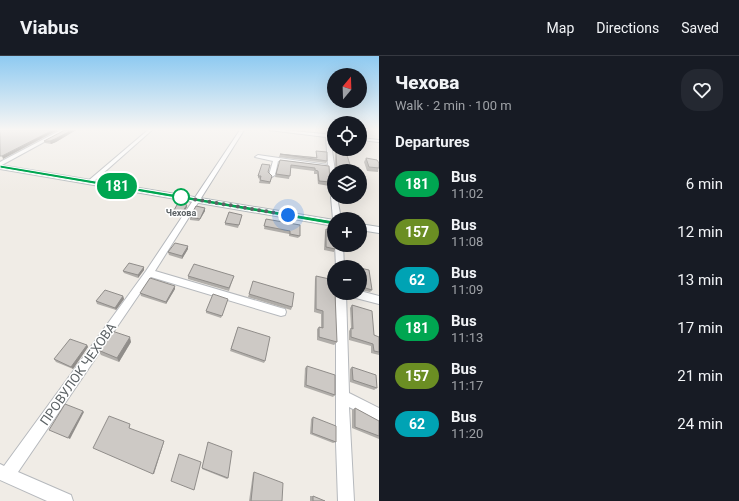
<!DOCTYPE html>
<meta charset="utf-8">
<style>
:root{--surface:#171b24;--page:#242831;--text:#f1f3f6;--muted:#9ea1a6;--line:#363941}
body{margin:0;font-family:Roboto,sans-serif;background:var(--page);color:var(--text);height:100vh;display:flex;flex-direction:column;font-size:15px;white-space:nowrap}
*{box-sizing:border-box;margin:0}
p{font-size:13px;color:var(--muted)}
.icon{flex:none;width:22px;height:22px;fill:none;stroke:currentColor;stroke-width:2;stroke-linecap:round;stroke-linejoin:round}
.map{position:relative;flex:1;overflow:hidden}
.side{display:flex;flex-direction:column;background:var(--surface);width:360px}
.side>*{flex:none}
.badge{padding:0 8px;border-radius:13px;font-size:14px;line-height:26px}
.needle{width:26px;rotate:19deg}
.buttons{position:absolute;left:327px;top:12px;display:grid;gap:8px}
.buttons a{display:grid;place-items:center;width:40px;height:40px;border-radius:50%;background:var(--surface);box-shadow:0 4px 16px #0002;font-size:20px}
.you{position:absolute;width:20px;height:20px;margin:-10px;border:3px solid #fff;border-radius:50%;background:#1a73e8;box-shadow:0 0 0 6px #1a73e833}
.map>.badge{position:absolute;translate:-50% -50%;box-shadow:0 0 0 2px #fff}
h2{padding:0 16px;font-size:15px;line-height:36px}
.round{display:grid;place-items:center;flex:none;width:42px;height:42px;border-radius:16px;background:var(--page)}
.overview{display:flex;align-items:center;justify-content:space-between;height:68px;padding:0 16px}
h1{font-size:19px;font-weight:800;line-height:30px}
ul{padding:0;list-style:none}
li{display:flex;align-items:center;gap:12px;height:48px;padding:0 16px}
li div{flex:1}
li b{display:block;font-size:15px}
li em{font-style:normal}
li .badge{min-width:44px;font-weight:700;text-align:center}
header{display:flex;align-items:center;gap:24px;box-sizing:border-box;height:56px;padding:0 20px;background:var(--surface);border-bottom:1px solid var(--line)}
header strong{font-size:19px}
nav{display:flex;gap:22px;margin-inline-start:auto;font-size:14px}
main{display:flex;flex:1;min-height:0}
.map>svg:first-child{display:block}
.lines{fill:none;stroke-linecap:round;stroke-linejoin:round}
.minor-casing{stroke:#b6b9bd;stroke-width:2}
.secondary-casing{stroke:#b4babd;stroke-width:2}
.minor{fill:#fff;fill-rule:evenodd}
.secondary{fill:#fff;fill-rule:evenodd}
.wall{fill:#b0ada9}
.shaded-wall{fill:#908d8a}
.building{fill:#cdc9c5;stroke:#908d8a}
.line{fill:#00a651;stroke:#fff}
.walk{stroke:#5d6366;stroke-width:4;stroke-dasharray:0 7.2}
.stop-dot{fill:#fff;stroke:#00a651;stroke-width:2}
.labels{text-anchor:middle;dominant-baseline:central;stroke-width:3;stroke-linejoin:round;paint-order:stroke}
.far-stop-label{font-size:9px;font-weight:bold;fill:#5d6366;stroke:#fff}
.near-street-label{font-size:13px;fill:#5d6366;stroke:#fff}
</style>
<header>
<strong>Viabus</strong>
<nav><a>Map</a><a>Directions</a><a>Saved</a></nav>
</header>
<main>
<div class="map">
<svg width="379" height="445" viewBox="0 0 379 445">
<rect width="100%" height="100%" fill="#f0ece6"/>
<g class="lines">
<g class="minor-casing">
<g id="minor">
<path d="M61,74H66L0,110V106Z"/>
<path d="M148,74H152L92,127H88V125Z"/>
<path d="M240,74H244L155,215L281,252L285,253L286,256L285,259L281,260L151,221L18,416L71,439L73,445H47L0,424V408L4,410L146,215Z"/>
<path d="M269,74H283L334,79V81H330L335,115L334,139L331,137L329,112L278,105L275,119L272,121L269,119L273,105L255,101L258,99L328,109L326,81Z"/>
<path d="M360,82L379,84V86L360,84Z"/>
<path d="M334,139V141H337L341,163H333L331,141Z"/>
<path d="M335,189H343L344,211H336Z"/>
<path d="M360,235L379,240V248L348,240L346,237H360Z"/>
<path d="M336,237H346L349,337L379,352V366L349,351L354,445H338L336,387Z"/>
</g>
</g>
<g class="secondary-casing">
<g id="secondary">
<path d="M0,109L334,164V170L0,113Z"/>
<path d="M360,168L379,171V177L360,174Z"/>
</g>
</g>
<use href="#minor" class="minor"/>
<use href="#secondary" class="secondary"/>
</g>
<g class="wall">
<path d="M65,74H76L56,86L51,88L45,87L44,85Z"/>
<path d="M335,93H345L352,115H335Z"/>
<path d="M316,95L327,105L326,107L279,101L280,98L316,101Z"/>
<path d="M366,102L379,107L378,116L367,115L364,106Z"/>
<path d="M280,104L329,110L330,126L329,130L318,128L317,118H314V115L291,112L289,123L275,121Z"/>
<path d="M268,116L272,120L270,128L259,127L260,123L258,122V120Z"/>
<path d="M187,151L181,160L173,159V156Z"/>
<path d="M205,152V155L199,165L190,164V161Z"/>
<path d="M242,159L238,172L225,169V167Z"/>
<path d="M266,163L300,180L298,182L289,180V178L264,173Z"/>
<path d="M326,173L335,193L334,196L324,194L325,176Z"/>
<path d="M344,189H358V190L356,193L345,190Z"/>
<path d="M188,190V193L182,203L169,199L168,196Z"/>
<path d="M144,211V214L138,222L124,217L123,215Z"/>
<path d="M360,212L372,234L370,236L360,234Z"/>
<path d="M188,220H234L229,235L188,223Z"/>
<path d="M316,220L337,286L334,289L317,284V273L319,271H321V258L314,256L315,223Z"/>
<path d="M175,233L166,248L141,240L140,237Z"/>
<path d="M249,238L292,251L291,254L248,241Z"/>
<path d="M123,240L124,243L116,254L97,248L96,245Z"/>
<path d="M228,243L221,262L206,257V255Z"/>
<path d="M352,249L374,279L379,281V299L371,297V290L349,284V275L351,272L350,252Z"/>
<path d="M238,271L265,305L264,307L230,295Z"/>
<path d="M131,286L119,306L101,299L98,294Z"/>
<path d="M87,289L88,291L73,313L56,306L54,303Z"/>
<path d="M307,310L335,339L333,341L304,331L305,312Z"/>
<path d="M352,311L377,332L374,334L350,326V313Z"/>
<path d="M355,352L379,365V383L352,372V354Z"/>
<path d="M313,361L336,386L333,387L310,378L311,363Z"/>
<path d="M208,386L228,422L227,423L202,413Z"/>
<path d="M254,416L282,445H249L253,417Z"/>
<path d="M310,440H313L325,445H310Z"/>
</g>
<g class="shaded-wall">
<path d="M53,74H58L3,103L2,100Z"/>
<path d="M72,74H76L56,86L51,88L50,85Z"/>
<path d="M187,149V151L181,160V158Z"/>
<path d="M205,152V155L199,165L200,163Z"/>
<path d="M188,190V193L182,203V200Z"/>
<path d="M144,211V214L138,222V219Z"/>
<path d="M175,230V233L166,248V246Z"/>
<path d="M123,240L124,243L116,254L115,252Z"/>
<path d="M130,281L131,286L119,306L117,302Z"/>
<path d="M87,289L88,291L73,313L71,311Z"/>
<path d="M83,355L84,356L70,383L68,382Z"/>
<path d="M164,385V386L154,418H153Z"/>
</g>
<g class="building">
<path d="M0,74H53L2,100H0Z"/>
<path d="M65,74H72L55,83L50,85H44Z"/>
<path d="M336,93H345L352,115H337Z"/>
<path d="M316,95L327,96V105L280,98L317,102Z"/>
<path d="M366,102L377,104L379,107V112L369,111Z"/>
<path d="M280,104L329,110L330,126L319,125L318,115L315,114V112L291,109L290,120L276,118Z"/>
<path d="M262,108L270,109L268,116L272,120L270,126L260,124L261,120H258Z"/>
<path d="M178,147L187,149L181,158L173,156Z"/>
<path d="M196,150L205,152L200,163L190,161Z"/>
<path d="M229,156L242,159L239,169L225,167Z"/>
<path d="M266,163L300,169V180L290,178V175L264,170Z"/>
<path d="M326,173L334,175V189H336L335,193L326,191Z"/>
<path d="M175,187L188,190L182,200L168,196Z"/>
<path d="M129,207L144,211L138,219L123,215Z"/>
<path d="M194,208L234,220L229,232L188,220Z"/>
<path d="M360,212L369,214L372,234L362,231L360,233Z"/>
<path d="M316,220L334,224V237H335L337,286L319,281V271L323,272V255L316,253Z"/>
<path d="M150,222L175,230L166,246L140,237Z"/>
<path d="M253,225L294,237L292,251L249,238Z"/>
<path d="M105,234L123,240L115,252L96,245Z"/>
<path d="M213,238L228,243L222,260L206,255Z"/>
<path d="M352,249L372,255L374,279L379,281V296L374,295L373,288L351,281V272L353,273Z"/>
<path d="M238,271L270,281L265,305L231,293Z"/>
<path d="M112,275L130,281L117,302L98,294Z"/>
<path d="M70,283L87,289L71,311L54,303Z"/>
<path d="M307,310L335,319V339L306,329Z"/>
<path d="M352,311L376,319L377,332L353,324Z"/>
<path d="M65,348L83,355L68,382L49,374Z"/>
<path d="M355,352L379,365V380L355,371Z"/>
<path d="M109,360L130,368L129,372L164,385L153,418L93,392Z"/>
<path d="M313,361L336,370V386L312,377Z"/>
<path d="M208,386L232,395L228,422L202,412Z"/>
<path d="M179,398L201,406L194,434L171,425Z"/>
<path d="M254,416L283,427L282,445H251Z"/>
<path d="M313,440L325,445H313Z"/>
</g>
<linearGradient id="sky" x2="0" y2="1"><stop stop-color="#8ecaf1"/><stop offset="0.54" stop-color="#f8f6f4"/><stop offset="1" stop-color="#f8f6f4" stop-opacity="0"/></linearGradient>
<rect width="379" height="136" fill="url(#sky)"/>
<path class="line" d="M0,109L334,165L337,167L334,169L0,112Z"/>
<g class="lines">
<path class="walk" d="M181,141L288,159"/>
</g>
<circle class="stop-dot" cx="181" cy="141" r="8"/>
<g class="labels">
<g class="far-stop-label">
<text x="181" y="157">Чехова</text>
</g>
<g class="near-street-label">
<text transform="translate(78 318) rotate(-55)">ПРОВУЛОК ЧЕХОВА</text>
</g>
</g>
</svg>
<div class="buttons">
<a><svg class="needle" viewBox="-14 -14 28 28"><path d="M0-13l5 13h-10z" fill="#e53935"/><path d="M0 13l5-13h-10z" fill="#9ea1a6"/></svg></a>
<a><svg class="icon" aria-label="locate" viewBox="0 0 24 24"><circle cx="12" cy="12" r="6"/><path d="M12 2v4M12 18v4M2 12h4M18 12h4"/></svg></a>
<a><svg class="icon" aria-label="layers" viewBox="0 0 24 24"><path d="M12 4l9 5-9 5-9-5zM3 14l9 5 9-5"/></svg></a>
<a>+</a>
<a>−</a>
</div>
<div class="you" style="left:288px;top:159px"></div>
<b class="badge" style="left:117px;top:130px;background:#00a651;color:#fff">181</b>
</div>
<section class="side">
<div class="overview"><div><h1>Чехова</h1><p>Walk · 2 min · 100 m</p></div><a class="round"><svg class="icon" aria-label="heart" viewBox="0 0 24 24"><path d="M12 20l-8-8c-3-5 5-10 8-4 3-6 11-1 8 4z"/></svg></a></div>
<h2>Departures</h2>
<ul>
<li><span class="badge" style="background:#00a651;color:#fff">181</span><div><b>Bus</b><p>11:02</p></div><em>6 min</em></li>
<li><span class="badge" style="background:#6b8e23;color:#fff">157</span><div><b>Bus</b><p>11:08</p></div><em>12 min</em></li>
<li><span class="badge" style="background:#00a3b4;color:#fff">62</span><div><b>Bus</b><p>11:09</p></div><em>13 min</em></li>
<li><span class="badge" style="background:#00a651;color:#fff">181</span><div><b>Bus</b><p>11:13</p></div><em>17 min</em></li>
<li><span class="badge" style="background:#6b8e23;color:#fff">157</span><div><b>Bus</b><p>11:17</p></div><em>21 min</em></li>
<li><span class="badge" style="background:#00a3b4;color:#fff">62</span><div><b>Bus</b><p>11:20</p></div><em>24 min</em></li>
</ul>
</section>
</main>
